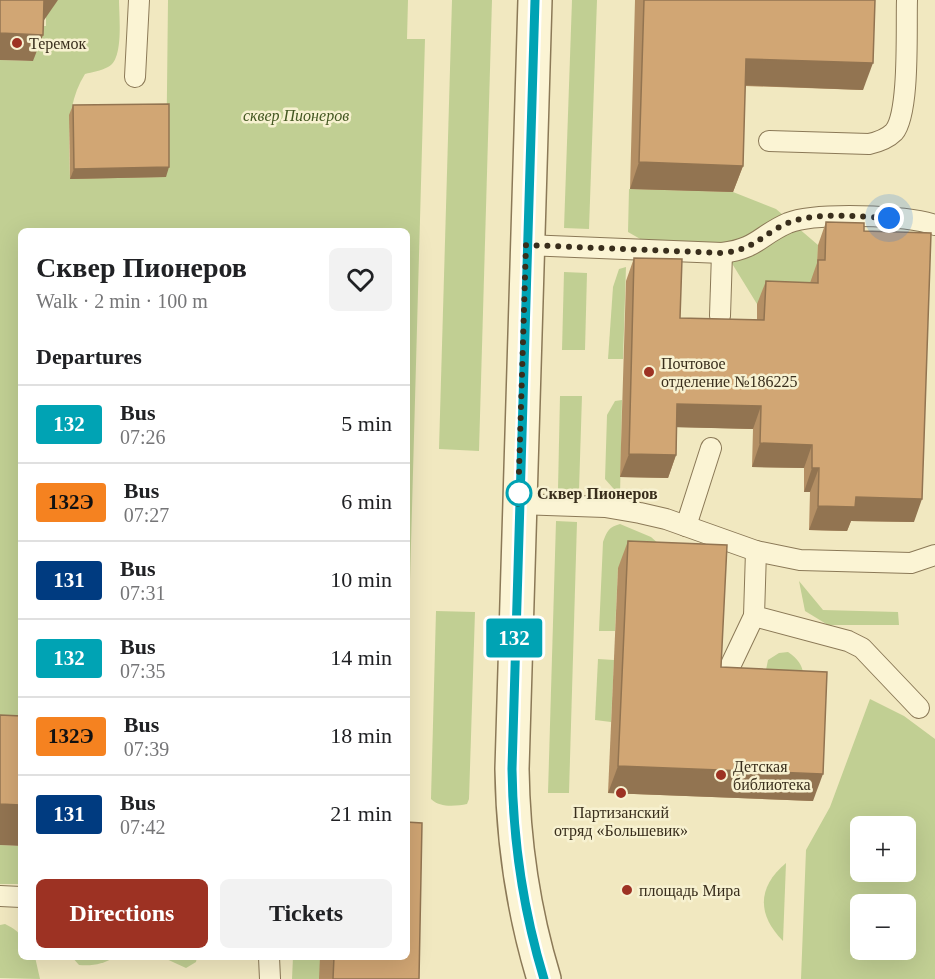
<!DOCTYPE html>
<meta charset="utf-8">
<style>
:root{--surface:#fff;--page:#f2f2f2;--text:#202124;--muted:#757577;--line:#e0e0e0;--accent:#9d3223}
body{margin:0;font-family:"Times New Roman",serif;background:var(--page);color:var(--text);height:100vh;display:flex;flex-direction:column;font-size:22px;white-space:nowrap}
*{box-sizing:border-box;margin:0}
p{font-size:20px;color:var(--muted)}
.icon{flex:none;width:33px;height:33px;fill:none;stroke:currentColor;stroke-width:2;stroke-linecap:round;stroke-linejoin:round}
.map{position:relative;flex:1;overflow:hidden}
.drawer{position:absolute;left:18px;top:228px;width:392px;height:732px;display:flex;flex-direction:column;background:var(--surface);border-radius:9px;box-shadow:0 6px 24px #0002}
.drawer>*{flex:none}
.badge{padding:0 12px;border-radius:4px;font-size:21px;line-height:39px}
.fabs{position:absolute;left:850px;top:816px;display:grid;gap:12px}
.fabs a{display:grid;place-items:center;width:66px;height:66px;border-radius:9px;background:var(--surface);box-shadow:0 6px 24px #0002;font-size:30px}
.you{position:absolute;width:30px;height:30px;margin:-15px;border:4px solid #fff;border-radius:50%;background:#1a73e8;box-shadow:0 0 0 9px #1a73e833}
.map>.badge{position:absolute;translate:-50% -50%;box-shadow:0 0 0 3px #fff}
h2{padding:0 18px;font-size:22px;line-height:54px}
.round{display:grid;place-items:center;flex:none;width:63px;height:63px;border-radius:9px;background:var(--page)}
.summary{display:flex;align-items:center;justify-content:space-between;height:102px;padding:0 18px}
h1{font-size:28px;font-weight:600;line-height:45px}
.button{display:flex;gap:12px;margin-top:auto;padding:12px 18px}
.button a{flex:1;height:69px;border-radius:9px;background:var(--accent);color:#fff;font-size:24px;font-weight:600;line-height:69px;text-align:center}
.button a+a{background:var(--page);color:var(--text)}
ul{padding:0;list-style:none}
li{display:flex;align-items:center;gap:18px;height:78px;padding:0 18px;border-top:2px solid var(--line)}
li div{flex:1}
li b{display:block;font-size:22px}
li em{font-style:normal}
li .badge{min-width:66px;font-weight:700;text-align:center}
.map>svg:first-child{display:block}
.green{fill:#c1cf93;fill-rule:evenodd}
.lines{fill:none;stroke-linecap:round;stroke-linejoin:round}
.service-casing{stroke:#8b7957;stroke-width:22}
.tertiary-casing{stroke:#8b7957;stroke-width:36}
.service{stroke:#fbf4d4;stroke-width:20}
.tertiary{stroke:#fbf4d4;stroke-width:33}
.wall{fill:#b48f64}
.shaded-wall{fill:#927451}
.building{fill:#d1a674;stroke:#927451;stroke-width:1.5}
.line-casing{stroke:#fff;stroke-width:14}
.line{stroke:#00a3b4;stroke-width:9}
.walk{stroke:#392e1c;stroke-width:6;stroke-dasharray:0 10.8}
.poi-dot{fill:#9d3223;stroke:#f7f1d0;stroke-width:2}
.stop-dot{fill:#fff;stroke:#00a3b4;stroke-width:3}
.labels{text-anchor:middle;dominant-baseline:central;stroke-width:5;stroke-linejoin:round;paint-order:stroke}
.poi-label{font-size:16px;fill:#392e1c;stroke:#f7f1d0;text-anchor:start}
.park-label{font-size:16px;font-style:italic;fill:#435721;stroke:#f7f1d0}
.stop-label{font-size:16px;font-weight:bold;fill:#392e1c;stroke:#f7f1d0;text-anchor:start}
</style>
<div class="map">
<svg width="935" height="979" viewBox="0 0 935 979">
<rect width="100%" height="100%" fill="#f1e8c0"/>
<g class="green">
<path d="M58,0H119C119,16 124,60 108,67C101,71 92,72 85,74C65,106 69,142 70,178L166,177L168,0H408L407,39H425L407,689L406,231H21V757H0V60L33,61L34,26H46V7Z"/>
<path d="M452,0H492L479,451L439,449Z"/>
<path d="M572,0H597L589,229L564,228Z"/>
<path d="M629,189L733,192L776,209L818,245L817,283L757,304L720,244L642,240L628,232Z"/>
<path d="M626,267L623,359H608L613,287L619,269Z"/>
<path d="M564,272L587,273L585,350H562Z"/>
<path d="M560,396H582L579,490L558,489Z"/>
<path d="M622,400L620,496L605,479L607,415L615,401Z"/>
<path d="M556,521L577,522L569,793H548Z"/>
<path d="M620,524L651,537L660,545L618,568L615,631H599L603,542C607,531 609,527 620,524Z"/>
<path d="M799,581L823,610L898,612L899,625H828L805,611Z"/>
<path d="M436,611L475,612L469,799L467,804C456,806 440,808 431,799Z"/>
<path d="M788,652C808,666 803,676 803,698L766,670L768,660L779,653Z"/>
<path d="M598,659L614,660L611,722L595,720Z"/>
<path d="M870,699L904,716L935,739V979H801L806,850L830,807ZM906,826V872H861V826ZM906,904V950H861V904Z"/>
<path d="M0,845L21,846V884H0Z"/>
<path d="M786,863L783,941C757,915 757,887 786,863Z"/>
<path d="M5,924C24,933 21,937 21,957H35L40,979L0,978V925Z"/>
<path d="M72,957H115C103,964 94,966 79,965Z"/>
<path d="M162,957H197L196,962L186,968Z"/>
<path d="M293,957H320V979H292Z"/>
</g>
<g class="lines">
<g class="service-casing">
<g id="service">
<path d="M135,77L139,0"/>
<path d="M769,141L869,144C878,142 887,139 894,132C910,113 906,28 907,0"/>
<path d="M526,245L722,253C757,249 760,235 788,223C816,212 907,215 935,225"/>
<path d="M720,316L722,253"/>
<path d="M518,504L605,507L640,513L666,519L756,551L800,560L911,563L935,555"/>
<path d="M686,526L711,448"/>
<path d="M756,551L754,616L848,641L862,648L919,708"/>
<path d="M725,677L754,616"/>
<path d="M0,896L21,897"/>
<path d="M269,957L270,979"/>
</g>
</g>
<g class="tertiary-casing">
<path id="tertiary" d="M535,0L512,769C513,841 523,910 544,979"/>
</g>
<use href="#service" class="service"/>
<use href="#tertiary" class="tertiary"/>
</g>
<g class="wall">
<path d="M635,0H875L863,90L745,86L743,166L733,192L630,189Z"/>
<path d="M73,105L166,177L70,179L69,115Z"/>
<path d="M826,222L864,231L914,522L851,521L847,531L809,530L810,492H804V468L752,467L753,429L677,427L676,455L668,478L620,477L626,281L634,258L680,318L757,320V304L766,281L810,283L817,263L818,245Z"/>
<path d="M628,541L721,667L813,801L608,793L618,568Z"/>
<path d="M320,957H406L419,979H319Z"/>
</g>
<g class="shaded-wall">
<path d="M43,0H58L40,26Z"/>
<path d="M0,33L43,35L33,61L0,60Z"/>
<path d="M746,59L873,63L863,90L736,85Z"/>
<path d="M639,162L743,166L733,192L630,189Z"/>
<path d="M169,167L166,177L70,179L74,169Z"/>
<path d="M677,404L761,406L753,429L669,427Z"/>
<path d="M760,443L812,445L804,468L752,467Z"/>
<path d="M629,454L676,455L668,478L620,477Z"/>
<path d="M812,468H819L810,492H804Z"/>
<path d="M856,497L922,499L914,522L851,521L847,531L809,530L818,506Z"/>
<path d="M618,766L823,774L813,801L608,793Z"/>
<path d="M0,804L21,805V846L0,845Z"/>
</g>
<g class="building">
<path d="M0,0H44L43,35L0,33Z"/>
<path d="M644,0H875L873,63L746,59L743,166L639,162Z"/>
<path d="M169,104V167L74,169L73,105Z"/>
<path d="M826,222L864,223V231L931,233L922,499L856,497L855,507L818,506L819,468H812V445L760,443L761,406L677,404L676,455L629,454L634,258L682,259L680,318L764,320L766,281L818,283V260H825Z"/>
<path d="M628,541L727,545L721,667L827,672L823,774L618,766Z"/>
<path d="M0,715L21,716V805L0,804Z"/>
<path d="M406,822L422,823L419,979H333L334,957H406Z"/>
</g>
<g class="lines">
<g class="line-casing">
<path id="line" d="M535,0L512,769C513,841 523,910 544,979"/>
</g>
<use href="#line" class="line"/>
<path class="walk" d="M519,493L518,504L526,245L722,253C757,249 760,235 788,223C818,211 857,217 889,218"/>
</g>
<g class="poi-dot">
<circle cx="17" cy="43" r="6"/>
<circle cx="649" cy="372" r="6"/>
<circle cx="721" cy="775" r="6"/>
<circle cx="621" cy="793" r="6"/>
<circle cx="627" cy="890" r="6"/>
</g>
<circle class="stop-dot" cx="519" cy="493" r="12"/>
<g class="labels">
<g class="poi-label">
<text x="29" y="43">Теремок</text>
<text x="661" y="363">Почтовое<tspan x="661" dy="18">отделение №186225</tspan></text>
<text x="733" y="766">Детская<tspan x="733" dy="18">библиотека</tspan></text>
<text x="621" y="812" text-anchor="middle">Партизанский<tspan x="621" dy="18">отряд «Большевик»</tspan></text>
<text x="639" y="890">площадь Мира</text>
</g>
<g class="park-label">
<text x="296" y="115">сквер Пионеров</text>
</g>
<g class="stop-label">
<text x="537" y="493">Сквер Пионеров</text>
</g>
</g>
</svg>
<div class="fabs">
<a>+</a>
<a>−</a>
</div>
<div class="you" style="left:889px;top:218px"></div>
<b class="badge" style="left:514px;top:638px;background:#00a3b4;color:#fff">132</b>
<section class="drawer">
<div class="summary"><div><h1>Сквер Пионеров</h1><p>Walk · 2 min · 100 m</p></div><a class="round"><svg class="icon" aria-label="heart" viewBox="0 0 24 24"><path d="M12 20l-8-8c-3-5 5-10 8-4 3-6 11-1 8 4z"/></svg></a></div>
<h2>Departures</h2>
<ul>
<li><span class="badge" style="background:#00a3b4;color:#fff">132</span><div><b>Bus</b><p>07:26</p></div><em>5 min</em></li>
<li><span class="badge" style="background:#f58220;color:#111">132Э</span><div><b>Bus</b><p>07:27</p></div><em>6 min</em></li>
<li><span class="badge" style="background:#003b80;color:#fff">131</span><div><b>Bus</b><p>07:31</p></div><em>10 min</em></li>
<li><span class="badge" style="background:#00a3b4;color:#fff">132</span><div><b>Bus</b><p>07:35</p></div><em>14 min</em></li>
<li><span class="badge" style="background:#f58220;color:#111">132Э</span><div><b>Bus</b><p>07:39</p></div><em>18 min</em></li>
<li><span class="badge" style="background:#003b80;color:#fff">131</span><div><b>Bus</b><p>07:42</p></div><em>21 min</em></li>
</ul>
<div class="button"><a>Directions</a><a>Tickets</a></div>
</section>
</div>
